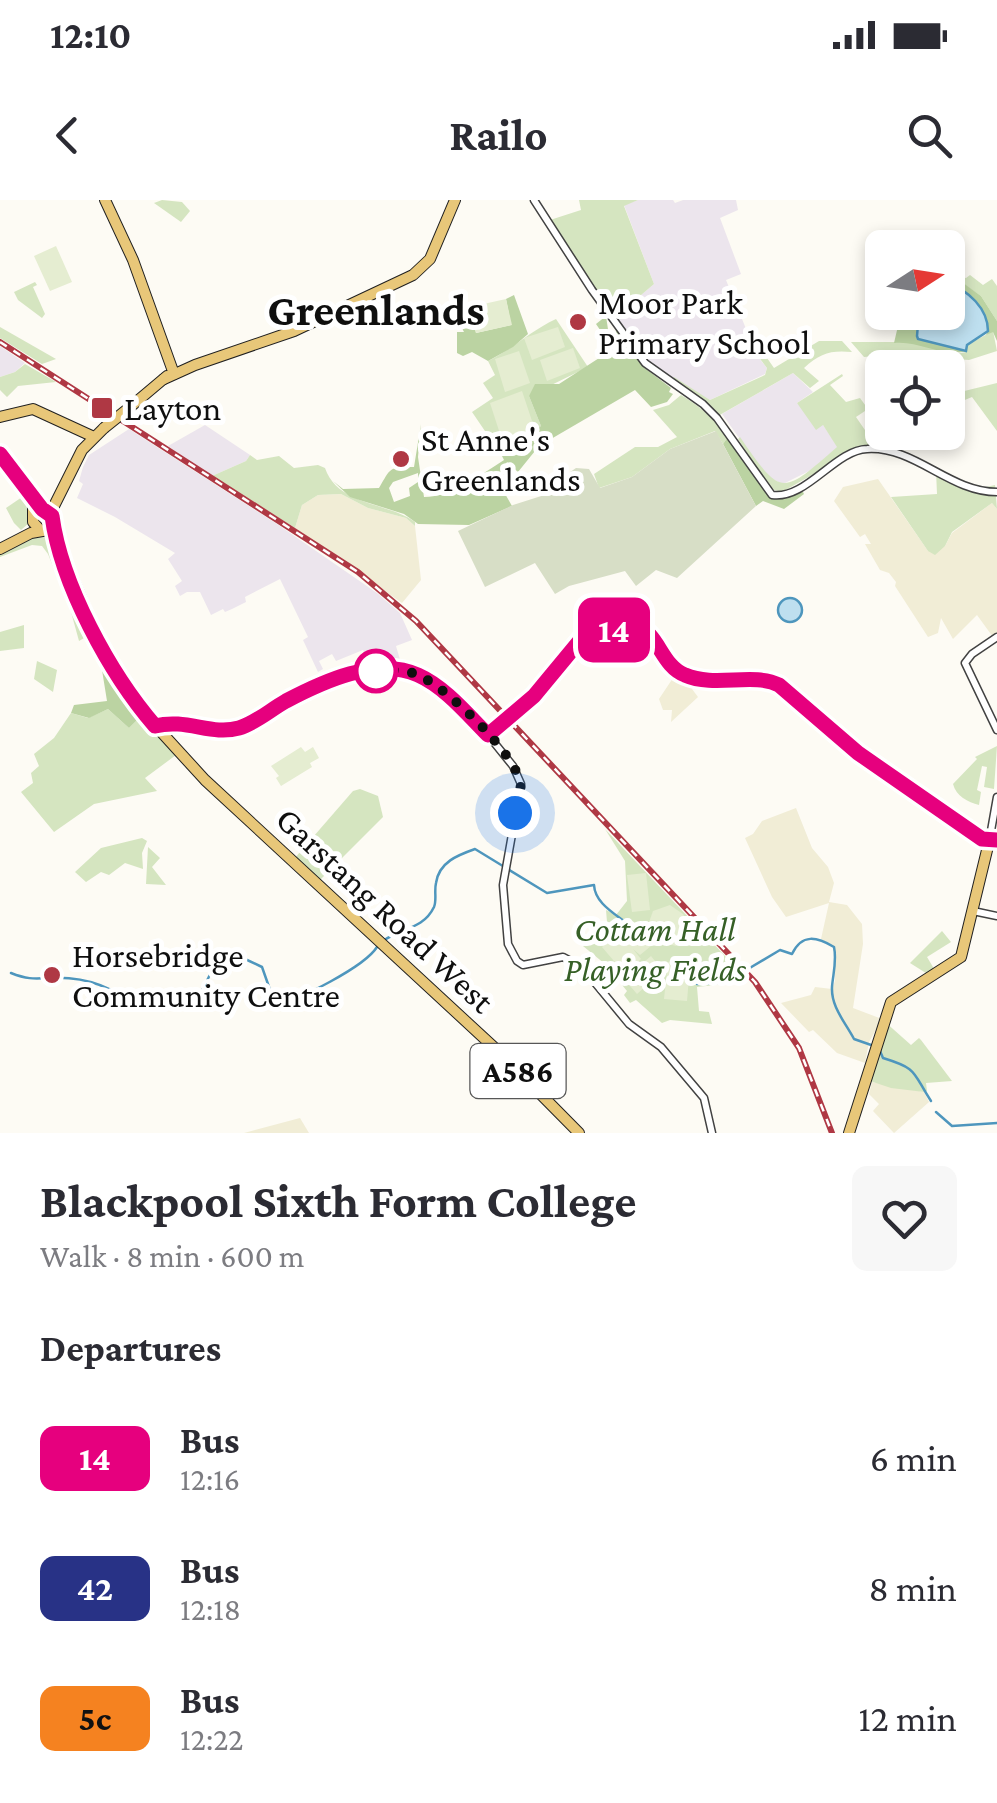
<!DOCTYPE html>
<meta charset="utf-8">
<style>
:root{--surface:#fff;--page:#f7f7f7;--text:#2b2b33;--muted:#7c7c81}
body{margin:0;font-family:"Crimson Pro",serif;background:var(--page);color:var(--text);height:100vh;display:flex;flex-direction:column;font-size:38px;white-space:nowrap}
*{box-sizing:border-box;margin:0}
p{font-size:32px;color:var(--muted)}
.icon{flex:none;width:55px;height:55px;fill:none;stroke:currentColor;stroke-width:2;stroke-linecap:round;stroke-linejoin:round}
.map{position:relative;height:933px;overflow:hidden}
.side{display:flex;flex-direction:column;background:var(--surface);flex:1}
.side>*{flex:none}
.badge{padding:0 20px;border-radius:15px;font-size:35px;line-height:65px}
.needle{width:65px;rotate:78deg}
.fabs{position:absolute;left:865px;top:30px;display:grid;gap:20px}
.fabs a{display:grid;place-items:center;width:100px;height:100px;border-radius:15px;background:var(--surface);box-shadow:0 5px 15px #0003;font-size:50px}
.you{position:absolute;width:50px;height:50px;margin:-25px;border:8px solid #fff;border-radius:50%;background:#1a73e8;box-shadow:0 0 0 15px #1a73e833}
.map>.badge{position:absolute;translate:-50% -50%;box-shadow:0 0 0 5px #fff}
h2{padding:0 40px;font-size:38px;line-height:90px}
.round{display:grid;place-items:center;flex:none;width:105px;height:105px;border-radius:15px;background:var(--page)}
.headline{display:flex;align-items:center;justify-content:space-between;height:170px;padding:0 40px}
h1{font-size:48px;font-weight:700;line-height:75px}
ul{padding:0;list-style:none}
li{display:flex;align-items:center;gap:30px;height:130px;padding:0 40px}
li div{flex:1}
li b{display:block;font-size:38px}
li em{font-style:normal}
li .badge{min-width:110px;font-weight:700;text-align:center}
.status{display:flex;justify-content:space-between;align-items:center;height:70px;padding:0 50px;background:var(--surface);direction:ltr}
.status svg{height:28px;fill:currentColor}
header{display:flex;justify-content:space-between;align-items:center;height:130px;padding:0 40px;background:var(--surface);font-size:45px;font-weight:700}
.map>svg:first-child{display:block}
.industrial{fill:#ece5ed}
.farmland{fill:#f1edd6}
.green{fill:#d5e5c0}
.forest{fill:#bbd3a2;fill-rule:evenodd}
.cemetery{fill:#d7dec6}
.pitch{fill:#e5edd1}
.water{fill:#bedfef;stroke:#4e96bd;stroke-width:2.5}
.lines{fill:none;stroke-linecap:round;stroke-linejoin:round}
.stream{stroke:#4e96bd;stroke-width:2.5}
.minor-casing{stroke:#424242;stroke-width:9}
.major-casing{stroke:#202020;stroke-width:12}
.minor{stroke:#fff;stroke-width:6}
.major{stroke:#e8c779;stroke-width:10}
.rail-casing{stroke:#af3844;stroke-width:6}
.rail{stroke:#fff;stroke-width:2.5;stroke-dasharray:8;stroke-linecap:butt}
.major-bridge-casing{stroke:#202020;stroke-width:12;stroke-linecap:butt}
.major-bridge{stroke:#e8c779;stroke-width:10}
.line-casing{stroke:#fff;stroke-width:22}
.line{stroke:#e6007e;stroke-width:15}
.walk{stroke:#0f0f0f;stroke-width:10;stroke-dasharray:0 18}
.poi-dot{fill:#af3844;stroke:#fff;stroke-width:4}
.stop-dot{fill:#fff;stroke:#e6007e;stroke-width:5}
.labels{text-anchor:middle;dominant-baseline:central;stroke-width:10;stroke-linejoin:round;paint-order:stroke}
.shield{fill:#fff;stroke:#575757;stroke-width:2.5}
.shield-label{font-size:32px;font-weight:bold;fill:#0f0f0f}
.poi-label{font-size:35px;fill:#0f0f0f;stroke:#fff;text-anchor:start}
.street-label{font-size:35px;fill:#0f0f0f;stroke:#fff}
.park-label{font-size:35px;font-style:italic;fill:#366027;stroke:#fff}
.district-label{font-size:45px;font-weight:bold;fill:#0f0f0f;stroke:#fff}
</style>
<div class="status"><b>12:10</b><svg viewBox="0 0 49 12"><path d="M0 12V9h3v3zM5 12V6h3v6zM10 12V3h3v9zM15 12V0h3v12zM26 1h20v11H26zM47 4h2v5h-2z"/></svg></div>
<header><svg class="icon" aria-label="back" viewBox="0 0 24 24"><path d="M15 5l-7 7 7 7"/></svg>Railo<svg class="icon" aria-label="search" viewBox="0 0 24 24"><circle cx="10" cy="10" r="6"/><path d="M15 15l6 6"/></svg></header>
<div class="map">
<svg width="997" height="933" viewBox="0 0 997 933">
<rect width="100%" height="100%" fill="#fdfbf4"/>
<g class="industrial">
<path d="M638,0H673L675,3L683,0H736L738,10L720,18L741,74L726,80L749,136L731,144L733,147L746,142L767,168L765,174L710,200L653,167L614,118L654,84L624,5Z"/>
<path d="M0,146L25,163L15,172L0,177Z"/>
<path d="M793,173L813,192L797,203L823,225L838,247L811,270L783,284L767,277L722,214Z"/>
<path d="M205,225L250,255L246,261L212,276L168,246Z"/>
<path d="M129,229L277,324L377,393L400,413L412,440L396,446L403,470L374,471L363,450L336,461L332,454L319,461L323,469L318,472L303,440L308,437L280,379L245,397L246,402L232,409L225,412L223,409L211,415L200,392H187L180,396L175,386L182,381L168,359L175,353L115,317L77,298L83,284L79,281L83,267L89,255Z"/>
</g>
<g class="farmland">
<path d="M878,279L928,351L945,346L952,333L992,303L997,309V435L993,437L977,415L953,439L941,418L938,433L928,437L895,386L896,382L889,373L880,370L865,344H871L865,334L860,337L834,301L843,287Z"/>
<path d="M341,294L368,308L406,318L415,326L421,380L402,403L295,328L302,305L318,295Z"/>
<path d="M677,472L703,480L692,489L698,497L671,522L672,510H663L659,499Z"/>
<path d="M796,608L812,648L828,667L834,683L829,702L847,705L862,724L863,744L853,808L882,819L869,842L865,863L837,853L813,830L809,832L781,803L811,795L815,787L832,789L835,781V748L821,739L829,703L786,717L772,697L745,638L753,634L762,621Z"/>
<path d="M872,882L924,892L929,902L894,933L873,911L879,904L869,894Z"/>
<path d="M300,918L309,933H244Z"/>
</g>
<g class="green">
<path d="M162,0L182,2L190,11L181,22L154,3Z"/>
<path d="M579,0H638L624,6L654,84L614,118L550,20L581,10Z"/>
<path d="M949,74L966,78L970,75L983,85L992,79L997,86V121L981,96Z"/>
<path d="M35,82L37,85L33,87L45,114L42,118L18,100L14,92Z"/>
<path d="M556,119L588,167L529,196L541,226L502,256L472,212L493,198L483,183L495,175L488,161C513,149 530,131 556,119Z"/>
<path d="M0,127L56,159L42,164L0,138Z"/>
<path d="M993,131L997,151L969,160L896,154L864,157L851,142H911L956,154L966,152L967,145Z"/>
<path d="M751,135L774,168L819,141H842L852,152C831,150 820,153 804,168L819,181L810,188L793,173L718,216L672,180L674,177L710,200L765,175L767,168L747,142L732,147L730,144Z"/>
<path d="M25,164L56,182L18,186L7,197L0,190V177L15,172Z"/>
<path d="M842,174L843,176L830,185L846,202L860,198L868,209L856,217L867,233L882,225V232L900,233L894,236L891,250L870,247L848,250L840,259L782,292L771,289L738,239L740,237C782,298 782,295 837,247L823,225L816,230L797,203Z"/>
<path d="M997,183V231L972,197L948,207V195Z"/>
<path d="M681,195C701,207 714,219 728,237L723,244L715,231L670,249L632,277L599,288L594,274L635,247H658L677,237L653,210L669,205Z"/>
<path d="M250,255L257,260L279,256L294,268L318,265L325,268C338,306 388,302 415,322V326L406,318L368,308L341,294L318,295L302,305L295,328L212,276L246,261Z"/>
<path d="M936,271L977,289L995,285L997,309L992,303L952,332L945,346L935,355L928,351L891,297L937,294Z"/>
<path d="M28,293L29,323L21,330L14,323L6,308Z"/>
<path d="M29,333L46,335L53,343L71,392L64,394L48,354L42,346L32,345L0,357V349Z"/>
<path d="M72,397L91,434L79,441L68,401Z"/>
<path d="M24,425V448L0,451V432Z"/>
<path d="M37,461L57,470L53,492L34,479Z"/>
<path d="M108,509L129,528L142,515L176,555L145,578L157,591L94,604L54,632L21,592L33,583L31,573L39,566L34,554L54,538L71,513L88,518Z"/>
<path d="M997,546L994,589L984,587L987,567L982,566L977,590L981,592L979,605C968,602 956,596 953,584L977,559L975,557Z"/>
<path d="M360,589L378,596L383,617L319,681L294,659L353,591Z"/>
<path d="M605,629L742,774L716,785L697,787L699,811L709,812L712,824L670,820L662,823L636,800L630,803L624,795L627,791L605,764L583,746L608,734L606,710L616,715L627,701L625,661Z"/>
<path d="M142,638L147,641L142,653L143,669L125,663L109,675L101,672L86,682L75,672L101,648Z"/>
<path d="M148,647L160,658L152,667L166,685L146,684Z"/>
<path d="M942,731L951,742L927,757L936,772L929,775L910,763Z"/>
<path d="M884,821L911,845L919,838L921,840L952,881L926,883L927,891L924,892L891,888L867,880Z"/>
</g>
<g class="forest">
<path d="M948,72L981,96L997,121V141L993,132L986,135L988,131C980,109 972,90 948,85Z"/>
<path d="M514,95L528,134L513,147L488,161L472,152L463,156L457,153V132H464L459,122L445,121L437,125L436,116L466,113L465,109L470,107L476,133L511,125L506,99Z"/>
<path d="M901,113H919L918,139L966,151C944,158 918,140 894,143Z"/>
<path d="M606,116L609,136L617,131L646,169L671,188L669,192L673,194L667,202L651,207L635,190L539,246L518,272L507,262L503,270L514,277L504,292L512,306L469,325L418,324L404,314L350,297L333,281L343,289L379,288C391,268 388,267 414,267L421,224L418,257L424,297C453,297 480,275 504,260L502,256L541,226L529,196L535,184H559L613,149L596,124ZM418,273V282L409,288L410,296L394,302L389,288L393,282Z"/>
<path d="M728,237L772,295L802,290L804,294L784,309L763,301L756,306L723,244Z"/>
<path d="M109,467L142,515L129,528L108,509L89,518L71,513L74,505L107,501L102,470Z"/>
</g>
<path class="cemetery" d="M716,231L756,306L677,378L656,370L636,386L625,371L569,386L555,394L535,363L485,387L458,331L513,305L557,291L560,279L576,268L589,269L600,288L632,277L670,249Z"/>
<g class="pitch">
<path d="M56,46L72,82L50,91L34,56Z"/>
<path d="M506,99L512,125L476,133L470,107Z"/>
<path d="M558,127L565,147L532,160L524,138Z"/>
<path d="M573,148L580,168L547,181L540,160Z"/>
<path d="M519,151L530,183L505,192L495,159Z"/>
<path d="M522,191L535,230L503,243L490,203Z"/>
<path d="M301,547L305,552L313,547L319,558L310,563L312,567L281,586L276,578L279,576L271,566Z"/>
<path d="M646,673L650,710L632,712L627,675Z"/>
<path d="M670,705L683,714L690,726L688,734L676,746L653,740L647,728L653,711Z"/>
<path d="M636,729L651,746L640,755L633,749L641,759L625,774L602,747L619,733L624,739Z"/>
<path d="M651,756L663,771L637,794L624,779Z"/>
<path d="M668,762L690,765L687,801L664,799Z"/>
</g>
<g class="water">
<path d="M948,85C968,89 988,109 988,131L967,145L966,151L918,139L917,136L919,113L948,112Z"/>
<circle cx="790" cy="410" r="12"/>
</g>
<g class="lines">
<g class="stream">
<path d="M383,741C400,728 423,730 434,707C437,700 434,691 436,683C439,662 458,655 475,649L547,693L594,685C595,704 616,714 630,726"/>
<path d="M748,769L780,750L792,754C802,733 817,737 834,747C837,761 833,774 832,787C831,807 845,822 854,839L874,846"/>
<path d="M11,773C26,779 33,779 49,778C83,776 113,786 137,808L171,794L192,810L220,755L245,759L262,767L275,804C299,801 365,766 377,747"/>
<path d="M697,784L716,783L742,773"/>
<path d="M880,851L883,858C919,869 912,872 931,901"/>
<path d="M936,912L952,926L997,923"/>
</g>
<g class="minor-casing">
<g id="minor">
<path d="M534,0L592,90L645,163L703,204L717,218L772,295C806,300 835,250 867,249C915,246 949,292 997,292"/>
<path d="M997,437L972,454L965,463L997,530"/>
<path d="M488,535L513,566L521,584L503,685L508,744L517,761L523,765L563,757L582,767L629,824L661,847L704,898L712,933"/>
<path d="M989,642L997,597"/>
<path d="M973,711L997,716"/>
</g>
</g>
<g class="major-casing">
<g id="major">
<path d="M105,0L133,60L174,174"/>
<path d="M164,179L195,165L294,131L413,75L430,59L455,0"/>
<path d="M129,208L167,176"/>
<path d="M0,217L33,209L94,237"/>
<path d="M104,228L82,250L54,306V333L101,445L142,511L205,580L499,852L579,933"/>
<path d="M0,255L45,311"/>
<path d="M33,297V322L41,331"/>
<path d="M0,349L31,333L48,330L53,322"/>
<path d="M155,526C186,518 211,536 239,528C256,523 270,510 286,501C327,480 388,452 432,482C453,497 470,517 488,535L535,496L582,438L636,426C659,432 661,466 685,475C715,488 752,473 779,485L858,553L989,642"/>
<path d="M849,933L891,802L961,757L989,642"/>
</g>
</g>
<use href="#minor" class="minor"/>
<use href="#major" class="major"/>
<g class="rail-casing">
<path id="rail" d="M0,142L358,372L416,421L755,782L799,848L832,933"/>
</g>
<use href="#rail" class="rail"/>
<g class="major-bridge-casing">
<path id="major-bridge" d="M104,228L129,208"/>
</g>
<use href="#major-bridge" class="major-bridge"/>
</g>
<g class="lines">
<g class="line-casing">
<path id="line" d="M0,254L42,309L52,316C61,384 110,474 155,526C187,518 211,536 239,528C256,523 270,510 286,501C322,482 377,456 418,475C445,487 467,514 488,535L534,496L582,438L636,426C659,433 661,466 685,475C715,488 753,472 779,485L858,553L982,639L997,640"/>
</g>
<use href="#line" class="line"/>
<path class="walk" d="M376,471C383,470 405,469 418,475C446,487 514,552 520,582C522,593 519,603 515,613"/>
</g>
<g class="poi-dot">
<circle cx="578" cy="122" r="10"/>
<rect x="90" y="196" width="24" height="24" rx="5"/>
<circle cx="401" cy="259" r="10"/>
<circle cx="52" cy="775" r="10"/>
</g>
<circle class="stop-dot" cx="376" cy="471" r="20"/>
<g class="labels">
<rect class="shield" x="470.5" y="844" width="95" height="54" rx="8"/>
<g class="shield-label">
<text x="518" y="871">A586</text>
</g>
<g class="poi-label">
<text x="598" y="102">Moor Park<tspan x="598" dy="40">Primary School</tspan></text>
<text x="124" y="208">Layton</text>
<text x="421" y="239">St Anne's<tspan x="421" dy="40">Greenlands</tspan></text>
<text x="72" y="755">Horsebridge<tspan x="72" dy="40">Community Centre</tspan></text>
</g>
<g class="street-label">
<text transform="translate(385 710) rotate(43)">Garstang Road West</text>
</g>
<g class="park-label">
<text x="655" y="729">Cottam Hall<tspan x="655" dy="40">Playing Fields</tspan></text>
</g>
<g class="district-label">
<text x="376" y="110">Greenlands</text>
</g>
</g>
</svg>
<div class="fabs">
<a><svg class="needle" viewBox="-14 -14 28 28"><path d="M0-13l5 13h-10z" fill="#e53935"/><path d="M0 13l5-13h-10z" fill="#7c7c81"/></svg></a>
<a><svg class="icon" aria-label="locate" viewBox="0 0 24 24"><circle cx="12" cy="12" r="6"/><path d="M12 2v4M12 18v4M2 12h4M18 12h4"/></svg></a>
</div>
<div class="you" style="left:515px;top:613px"></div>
<b class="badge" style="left:614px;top:430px;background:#e6007e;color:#fff">14</b>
</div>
<section class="side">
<div class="headline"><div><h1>Blackpool Sixth Form College</h1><p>Walk · 8 min · 600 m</p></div><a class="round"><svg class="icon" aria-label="heart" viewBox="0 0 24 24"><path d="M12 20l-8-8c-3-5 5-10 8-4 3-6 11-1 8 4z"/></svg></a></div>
<h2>Departures</h2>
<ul>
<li><span class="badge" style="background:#e6007e;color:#fff">14</span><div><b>Bus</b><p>12:16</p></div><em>6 min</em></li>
<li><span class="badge" style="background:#283286;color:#fff">42</span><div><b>Bus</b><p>12:18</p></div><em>8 min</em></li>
<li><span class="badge" style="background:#f58220;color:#111">5c</span><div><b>Bus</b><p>12:22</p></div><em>12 min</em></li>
</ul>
</section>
